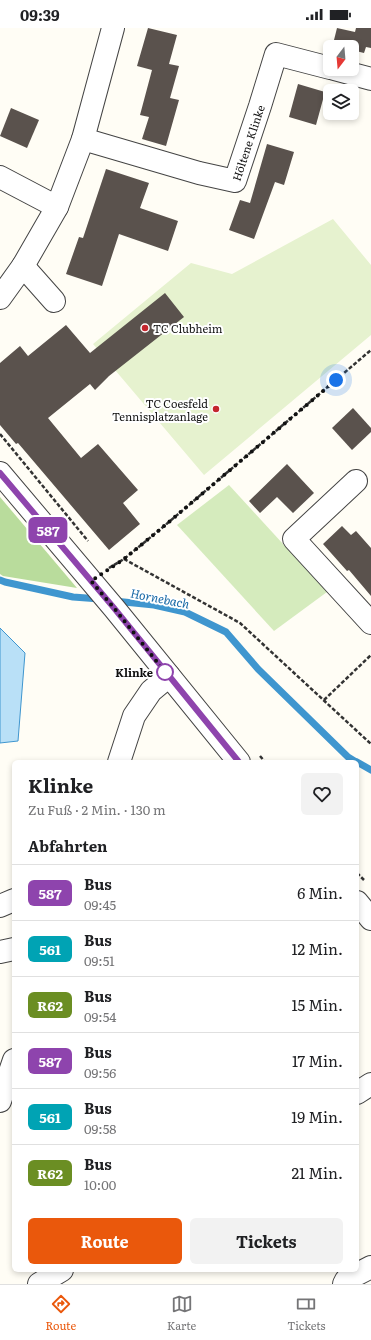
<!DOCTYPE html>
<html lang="de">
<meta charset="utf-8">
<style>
:root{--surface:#fff;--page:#f2f2f2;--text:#202124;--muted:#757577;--line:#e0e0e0;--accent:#ea580c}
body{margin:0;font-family:Literata,serif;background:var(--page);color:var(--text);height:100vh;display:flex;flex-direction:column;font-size:15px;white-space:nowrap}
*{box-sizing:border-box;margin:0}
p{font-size:13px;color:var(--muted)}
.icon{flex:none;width:22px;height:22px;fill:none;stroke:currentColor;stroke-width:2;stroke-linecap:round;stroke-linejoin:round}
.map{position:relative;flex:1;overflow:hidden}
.panel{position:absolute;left:12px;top:732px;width:347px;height:512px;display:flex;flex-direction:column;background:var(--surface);border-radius:6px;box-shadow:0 2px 6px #0003}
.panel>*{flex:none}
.badge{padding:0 8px;border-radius:6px;font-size:14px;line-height:26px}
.needle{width:26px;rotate:196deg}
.controls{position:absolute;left:323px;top:12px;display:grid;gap:8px}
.controls a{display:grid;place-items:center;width:36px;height:36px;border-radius:6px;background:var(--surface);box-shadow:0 2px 6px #0003;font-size:20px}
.you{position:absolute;width:20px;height:20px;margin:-10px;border:3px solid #fff;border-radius:50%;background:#1a73e8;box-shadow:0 0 0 6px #1a73e833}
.map>.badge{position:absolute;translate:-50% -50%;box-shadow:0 0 0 2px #fff}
h2{padding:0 16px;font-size:15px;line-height:36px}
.round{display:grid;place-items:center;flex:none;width:42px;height:42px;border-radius:6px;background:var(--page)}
.summary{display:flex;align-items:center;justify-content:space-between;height:68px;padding:0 16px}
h1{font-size:19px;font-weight:700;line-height:30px}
.primary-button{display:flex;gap:8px;margin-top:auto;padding:8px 16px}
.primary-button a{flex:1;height:46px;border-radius:6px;background:var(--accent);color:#fff;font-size:16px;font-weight:700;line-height:46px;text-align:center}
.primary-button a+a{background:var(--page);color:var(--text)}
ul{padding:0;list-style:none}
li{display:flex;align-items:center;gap:12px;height:56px;padding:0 16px;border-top:1px solid var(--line)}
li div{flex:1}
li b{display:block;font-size:15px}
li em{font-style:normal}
li .badge{min-width:44px;font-weight:700;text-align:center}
.status{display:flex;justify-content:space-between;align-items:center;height:28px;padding:0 20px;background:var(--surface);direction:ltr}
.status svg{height:11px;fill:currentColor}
.menu{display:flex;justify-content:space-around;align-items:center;height:56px;border-top:1px solid var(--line);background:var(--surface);font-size:11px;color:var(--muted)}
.menu a{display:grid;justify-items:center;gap:2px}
.menu .selected{color:var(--accent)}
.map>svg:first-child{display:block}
.green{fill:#d5ebbd}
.forest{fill:#b9dc9c}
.pitch{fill:#e6f2cf}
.water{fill:#b9e0f7;stroke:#3f96cf}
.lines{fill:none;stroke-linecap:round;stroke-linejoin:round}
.stream{stroke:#3f96cf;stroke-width:7}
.building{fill:#5a524d}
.minor-casing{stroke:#444;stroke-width:24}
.path{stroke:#333;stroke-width:2.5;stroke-dasharray:4 2;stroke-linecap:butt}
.minor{stroke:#fff;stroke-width:22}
.line-casing{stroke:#fff;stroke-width:9}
.line{stroke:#8e44ad;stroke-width:6}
.walk{stroke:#111;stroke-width:4;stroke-dasharray:0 7.2}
.poi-dot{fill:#c4262e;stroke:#fff;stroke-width:1.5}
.stop-dot{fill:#fff;stroke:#8e44ad;stroke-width:2}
.labels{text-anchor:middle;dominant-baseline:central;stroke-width:4;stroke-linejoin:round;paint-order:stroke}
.street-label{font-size:11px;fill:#111;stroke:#fff}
.poi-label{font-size:11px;fill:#111;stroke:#fff;text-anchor:start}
.stop-label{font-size:11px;font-weight:bold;fill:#111;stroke:#fff;text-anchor:end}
.water-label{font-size:12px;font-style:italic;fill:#1768a6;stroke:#fff}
</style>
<div class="status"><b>09:39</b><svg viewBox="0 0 49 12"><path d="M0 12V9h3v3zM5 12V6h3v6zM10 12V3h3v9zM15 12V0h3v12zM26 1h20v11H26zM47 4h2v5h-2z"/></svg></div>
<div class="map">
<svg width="371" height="1256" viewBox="0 0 371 1256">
<rect width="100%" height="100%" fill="#fffdf5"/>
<path class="green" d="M229,457L327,564L274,603L177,497Z"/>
<path class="forest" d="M0,469L77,560L3,548L0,546Z"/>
<path class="pitch" d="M333,191L371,237V307L204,447L93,316L191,235L232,246Z"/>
<path class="water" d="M0,600L25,625L18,713L0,715Z"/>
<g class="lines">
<g class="stream">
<path d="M0,552L5,554L73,569L100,571"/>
<path d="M114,573L154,577L185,584L226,604L258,641L348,729L356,734"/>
<path d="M357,734L371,742"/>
</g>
</g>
<g class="building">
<path d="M148,0L177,7L169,36L179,38L170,70L179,72L166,118L142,111L149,89L140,87L152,42L137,38Z"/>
<path d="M337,0L355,4L356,0H371V20L366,19L364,25L352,22V19H342L333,16Z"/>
<path d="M298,56L325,64L316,97L289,89Z"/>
<path d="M11,80L39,92L27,120L0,108Z"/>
<path d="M267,116L294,124L284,157L275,154L254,211L229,202L240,172L250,175Z"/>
<path d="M106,141L149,155L140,180L178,193L168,223L119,206L102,258L66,246L79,209L83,210Z"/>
<path d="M165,265L184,289L109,348L95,362L90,356L48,390L81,430L98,416L138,462L123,475L140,496L109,522L18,415L16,416L0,397V335L20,318L28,328L66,297L90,325Z"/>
<path d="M353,380L371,400V404L352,422L332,400Z"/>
<path d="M287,436L314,465L293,485L277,469L260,485L249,473Z"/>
<path d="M342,498L351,507L356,503L371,520V568L349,542L347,543L323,516Z"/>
</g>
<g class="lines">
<g class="minor-casing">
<g id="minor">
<path d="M334,41L371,51"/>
<path id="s1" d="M83,111L199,145L235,153L260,78L276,26L330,40"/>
<path d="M0,149L57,179"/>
<path d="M23,238L54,273"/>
<path d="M0,270L23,238L57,179L83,111L113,0"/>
<path d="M0,445L114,580L239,734"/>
<path d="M356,453L294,511L371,595"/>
<path d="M119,734L134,688L151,663L169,648"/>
<path d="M357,874L371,891"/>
<path d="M0,878L14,872"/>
<path d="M0,924L14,921"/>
<path d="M357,1065L371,1056"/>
<path d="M0,1073L14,1032"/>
<path d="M39,1256L62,1242"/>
<path d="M344,1256L346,1252L371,1239"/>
</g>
</g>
<g class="path">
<path d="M0,406L88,513"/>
<path d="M124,531L240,595L371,716"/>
<path d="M109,540L124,531L163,499L371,322"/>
<path d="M324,672L371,627"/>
<path d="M260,728L265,734"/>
<path d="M357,845L364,852"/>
</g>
<use href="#minor" class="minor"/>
</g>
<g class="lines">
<g class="line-casing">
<path id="line" d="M0,445L114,580L239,734"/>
</g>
<use href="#line" class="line"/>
<path class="walk" d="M165,644L114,580L91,553L124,531L163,499L336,352"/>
</g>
<g class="poi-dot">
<circle cx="145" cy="300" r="4"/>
<circle cx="216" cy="381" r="4"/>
</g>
<circle class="stop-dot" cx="165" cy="644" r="8"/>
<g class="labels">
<g class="street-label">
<text stroke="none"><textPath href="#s1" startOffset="198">Höltene Klinke</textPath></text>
</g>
<g class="poi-label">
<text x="153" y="300">TC Clubheim</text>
<text x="208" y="375" text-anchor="end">TC Coesfeld<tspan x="208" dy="13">Tennisplatzanlage</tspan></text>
</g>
<g class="stop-label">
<text x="153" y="644">Klinke</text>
</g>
<g class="water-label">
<text transform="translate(160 570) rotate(11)">Hornebach</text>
</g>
</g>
</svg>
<div class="controls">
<a><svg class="needle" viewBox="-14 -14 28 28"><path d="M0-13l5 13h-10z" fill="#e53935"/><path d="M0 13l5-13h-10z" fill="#757577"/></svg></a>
<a><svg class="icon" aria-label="layers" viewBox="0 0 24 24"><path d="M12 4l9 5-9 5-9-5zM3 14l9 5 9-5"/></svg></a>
</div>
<div class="you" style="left:336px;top:352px"></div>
<b class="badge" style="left:48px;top:502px;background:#8e44ad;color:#fff">587</b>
<section class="panel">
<div class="summary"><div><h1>Klinke</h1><p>Zu Fuß · 2 Min. · 130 m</p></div><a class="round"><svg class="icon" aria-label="heart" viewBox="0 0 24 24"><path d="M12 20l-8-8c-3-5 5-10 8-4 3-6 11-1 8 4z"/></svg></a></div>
<h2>Abfahrten</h2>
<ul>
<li><span class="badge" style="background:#8e44ad;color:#fff">587</span><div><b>Bus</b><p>09:45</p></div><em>6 Min.</em></li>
<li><span class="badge" style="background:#00a3b4;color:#fff">561</span><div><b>Bus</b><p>09:51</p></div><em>12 Min.</em></li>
<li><span class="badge" style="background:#6b8e23;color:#fff">R62</span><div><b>Bus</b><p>09:54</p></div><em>15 Min.</em></li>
<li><span class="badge" style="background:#8e44ad;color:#fff">587</span><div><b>Bus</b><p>09:56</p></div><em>17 Min.</em></li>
<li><span class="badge" style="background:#00a3b4;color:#fff">561</span><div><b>Bus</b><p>09:58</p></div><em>19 Min.</em></li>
<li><span class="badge" style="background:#6b8e23;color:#fff">R62</span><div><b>Bus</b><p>10:00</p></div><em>21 Min.</em></li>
</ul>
<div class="primary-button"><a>Route</a><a>Tickets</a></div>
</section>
</div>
<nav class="menu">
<a class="selected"><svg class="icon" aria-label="directions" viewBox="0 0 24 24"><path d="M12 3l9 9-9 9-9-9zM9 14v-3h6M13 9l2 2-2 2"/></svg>Route</a>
<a><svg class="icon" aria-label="map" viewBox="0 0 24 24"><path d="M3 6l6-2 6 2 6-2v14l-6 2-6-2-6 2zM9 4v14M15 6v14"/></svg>Karte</a>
<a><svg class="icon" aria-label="tickets" viewBox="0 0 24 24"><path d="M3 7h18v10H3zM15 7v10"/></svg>Tickets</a>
</nav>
